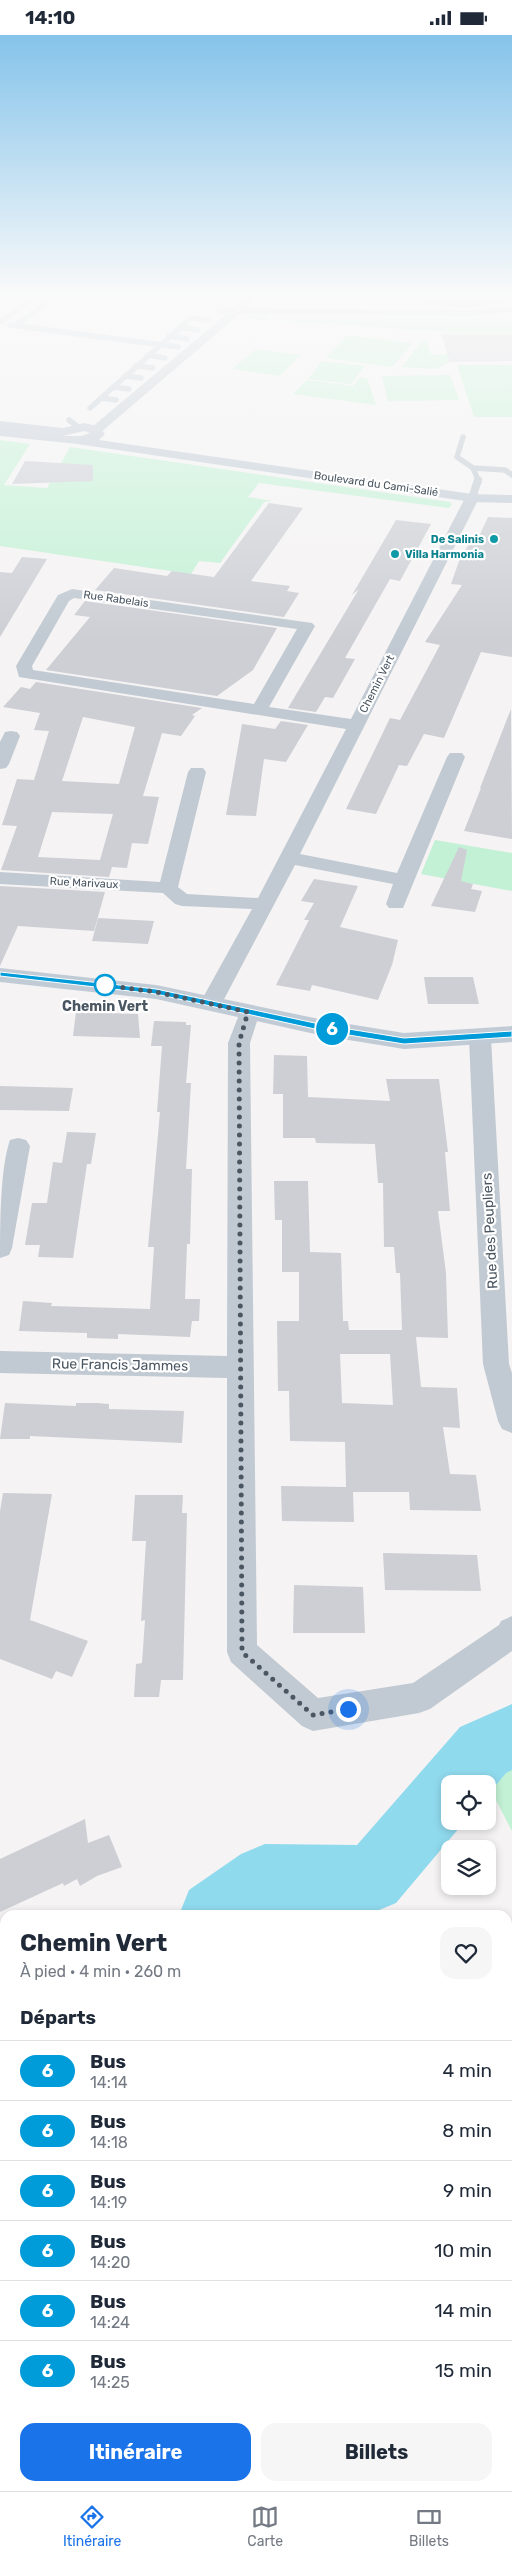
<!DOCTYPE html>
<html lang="fr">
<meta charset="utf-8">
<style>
:root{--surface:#fff;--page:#f6f6f7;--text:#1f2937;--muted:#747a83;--line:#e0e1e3;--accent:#1a73e8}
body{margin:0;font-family:Rubik,sans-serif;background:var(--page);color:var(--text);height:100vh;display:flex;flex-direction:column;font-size:19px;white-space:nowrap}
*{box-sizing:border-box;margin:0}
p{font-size:16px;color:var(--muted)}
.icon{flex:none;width:28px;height:28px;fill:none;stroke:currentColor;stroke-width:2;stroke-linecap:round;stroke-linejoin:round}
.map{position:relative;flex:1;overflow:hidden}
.sheet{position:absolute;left:0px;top:1875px;width:512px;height:581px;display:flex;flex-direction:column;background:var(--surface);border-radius:15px 15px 0 0;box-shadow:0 2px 8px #0003}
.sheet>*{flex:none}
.badge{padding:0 10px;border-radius:16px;font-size:18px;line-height:32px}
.controls{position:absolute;left:441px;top:1740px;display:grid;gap:10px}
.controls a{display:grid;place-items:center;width:55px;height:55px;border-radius:10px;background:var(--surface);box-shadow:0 2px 8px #0003;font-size:25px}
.you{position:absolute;width:25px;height:25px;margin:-12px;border:4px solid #fff;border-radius:50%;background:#1a73e8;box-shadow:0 0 0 8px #1a73e833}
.map>.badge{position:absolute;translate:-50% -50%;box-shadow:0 0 0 2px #fff}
h2{padding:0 20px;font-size:19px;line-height:45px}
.round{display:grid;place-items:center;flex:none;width:52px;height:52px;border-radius:15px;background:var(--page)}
.summary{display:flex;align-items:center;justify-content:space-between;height:85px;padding:0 20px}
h1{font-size:24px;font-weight:700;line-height:38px}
.action{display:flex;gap:10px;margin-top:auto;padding:10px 20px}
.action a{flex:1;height:58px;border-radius:15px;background:var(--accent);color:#fff;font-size:20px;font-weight:700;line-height:58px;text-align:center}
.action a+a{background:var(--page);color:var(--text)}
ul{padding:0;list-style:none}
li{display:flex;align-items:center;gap:15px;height:60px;padding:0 20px;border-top:1px solid var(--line)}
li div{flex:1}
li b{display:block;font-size:19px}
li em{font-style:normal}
li .badge{min-width:55px;font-weight:700;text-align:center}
.status{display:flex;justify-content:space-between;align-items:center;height:35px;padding:0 25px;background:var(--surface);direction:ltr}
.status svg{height:14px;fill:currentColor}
.tab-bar{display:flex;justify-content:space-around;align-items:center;height:70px;border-top:1px solid var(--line);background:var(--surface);font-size:14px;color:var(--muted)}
.tab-bar a{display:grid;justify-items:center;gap:2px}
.tab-bar .on{color:var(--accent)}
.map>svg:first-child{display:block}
.green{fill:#c3f1d5}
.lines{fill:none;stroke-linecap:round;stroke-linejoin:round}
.river{fill:#90daee;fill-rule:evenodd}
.building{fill:#cdcfd5;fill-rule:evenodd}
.lane-far1{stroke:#c1cad2;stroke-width:5.5}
.lane{stroke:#c1cad2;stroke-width:8}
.street{fill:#c1cad2;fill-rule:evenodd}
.secondary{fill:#c1cbd6;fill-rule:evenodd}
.line{fill:#009bd9;stroke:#fff}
.walk{stroke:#4a5661;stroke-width:5;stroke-dasharray:0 9}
.culture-dot{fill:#0f9aa8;stroke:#fff;stroke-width:2}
.stop-dot{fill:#fff;stroke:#009bd9;stroke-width:2.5}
.labels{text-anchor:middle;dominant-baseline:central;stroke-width:4.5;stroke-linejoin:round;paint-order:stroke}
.far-street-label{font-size:11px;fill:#4a5661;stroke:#fff}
.far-culture-label{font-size:11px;font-weight:bold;fill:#0d838f;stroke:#fff;text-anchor:end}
.stop-label{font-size:14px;font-weight:bold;fill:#4a5661;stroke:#fff}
.street-label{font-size:14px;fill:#4a5661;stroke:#fff}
</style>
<div class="status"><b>14:10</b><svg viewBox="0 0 49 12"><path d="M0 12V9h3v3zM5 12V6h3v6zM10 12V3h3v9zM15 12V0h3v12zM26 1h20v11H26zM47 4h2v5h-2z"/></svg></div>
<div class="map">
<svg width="512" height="2456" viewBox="0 0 512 2456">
<rect width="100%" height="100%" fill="#f5f3f3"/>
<g class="green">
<path d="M251,280H267V284H512V298H465L247,284Z"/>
<path d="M348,300L413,308L392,332L325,323Z"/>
<path d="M427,306L431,320L448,319L450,327L436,334L402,332L421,307Z"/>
<path d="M256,314L301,320L279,341L232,334Z"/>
<path d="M322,326L365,331L351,349L308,344Z"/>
<path d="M457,330H512V382H474Z"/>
<path d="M450,340L459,365L388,366L382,341Z"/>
<path d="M360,342L367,343L376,370L293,359L307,345L353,351Z"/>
<path d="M0,405L30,409L4,450L47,453L70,412L450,467L452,470L449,473L259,448L248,462L272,466L264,467L220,528L199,526L191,539L0,511Z"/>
<path d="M435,805L512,818V856L421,839Z"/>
<path d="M512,1726V1796L483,1740Z"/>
</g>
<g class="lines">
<g class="river">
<path d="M512,1669V1735L506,1738L488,1760V1749H450V1786H465L396,1868L372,1878L179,1880L189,1855L241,1819L265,1809L357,1810L460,1692Z"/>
<path d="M5,1947V2019L0,2021V1949Z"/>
</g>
</g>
<g class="building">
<path d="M441,299H512V326L450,327Z"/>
<path d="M25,426L93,430V446L12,449Z"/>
<path d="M269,468L303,473L251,546L290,551L287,556L299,558L284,582L95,555L114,533L167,541L172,536L214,542Z"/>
<path d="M488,482L512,483V622L481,617L444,703L424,699L407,731L399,730L376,779L346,774L390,683L400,685L440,610L425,607L462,550L451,549L459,526L469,509L475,510Z"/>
<path d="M396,485L431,489L400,546L390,544L345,623L355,624L333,663L325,662L316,677L288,673L359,554L352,560Z"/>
<path d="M22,522L47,524L0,602V537L12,538Z"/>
<path d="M85,566L277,593L253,635L217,661L46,635L90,582L74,580Z"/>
<path d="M36,647L202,673L192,680L195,681L181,701L162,698L143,761L159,762L148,809L132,808L127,833L112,832L109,842L1,835L17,791L2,790L17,744L34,745L49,696L34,695L40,678L3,672L21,652L30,654ZM83,682L135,692L119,749L62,746ZM52,777L113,779L100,825L38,822Z"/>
<path d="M511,674L512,804L464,796L481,753H480Z"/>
<path d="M281,686L308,690L286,727L264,724L256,781L226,780L242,689L275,694Z"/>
<path d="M459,812L467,815L461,846L473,849L471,854L482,856L475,877L431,871Z"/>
<path d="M314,844L358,851L340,892L398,905L392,930L378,965L312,950L310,956L276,950L309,885H304L314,868L301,866Z"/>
<path d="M0,851L105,857L94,896L18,891L0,931Z"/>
<path d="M98,883L154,886L148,909L92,906Z"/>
<path d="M424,942H473L479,969H428Z"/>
<path d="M76,977L138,979L140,1003L73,1001Z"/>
<path d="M154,986L186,987V990H191L186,1048H191L186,1134H192L190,1209H187L185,1264H200L199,1286H192L190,1302L118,1299V1304L87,1303V1298L19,1296L23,1266L52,1268L51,1271L150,1274L154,1212H148L160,1077H157L162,1011H151Z"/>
<path d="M274,1020L307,1021L308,1062L390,1066L386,1044H439L448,1117H445L450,1176H438L446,1238L448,1303L416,1302L421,1352L457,1353L460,1393L443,1392L450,1439L476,1440L481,1476L410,1475L409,1457H353L354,1487L282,1486L281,1451L346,1452L345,1407L290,1406L289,1356H278L277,1286H299V1237H282V1185H275L274,1146H308L310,1217L341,1218L343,1286H348L349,1295H402L400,1238H396L394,1212H384L383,1148H378L375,1109L316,1108L315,1103H283V1059H273ZM340,1319H390L393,1370L342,1368Z"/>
<path d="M0,1051L73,1053L69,1076L0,1075Z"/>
<path d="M67,1097L96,1098L91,1129H87L73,1223L38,1222L40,1210H25L32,1168H47L53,1127L62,1128Z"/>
<path d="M5,1368L76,1371V1368H97L109,1369V1374L184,1376L182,1408L30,1401V1404H0Z"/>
<path d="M3,1458L52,1459L30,1585L88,1606L72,1642L56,1636L52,1644L0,1624V1476Z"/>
<path d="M135,1460H183L182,1478H187L183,1645H161L159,1662H134L136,1629L142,1628L145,1585L141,1586L146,1506H132Z"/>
<path d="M383,1518L477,1520L481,1556L385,1555Z"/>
<path d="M294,1550L363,1552L365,1598H293Z"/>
<path d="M85,1784L88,1808L109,1800L122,1832L97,1841L80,1851L77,1844L64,1851L63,1848L0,1877V1824Z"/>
</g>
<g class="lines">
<g class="lane-far1">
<path d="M384,261L467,270L512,264"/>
<path d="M220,276L473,278L512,274"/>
<path d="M0,287L38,260"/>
<path d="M10,290L178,312"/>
<path d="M16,290L59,260"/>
<path d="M180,292L198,295"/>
<path d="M169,301L187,304"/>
<path d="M148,320L165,323"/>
<path d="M136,331L153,333"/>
<path d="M125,341L141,343"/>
<path d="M113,352L129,354"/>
<path d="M101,363L116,365"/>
<path d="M90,373L191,283L209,285"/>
<path d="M69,385L78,392"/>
<path d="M463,402L457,422L473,433L505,435L512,440"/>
<path d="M473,433L479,447"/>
</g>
<path class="lane" d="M472,463L478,445"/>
<g class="street">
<path d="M244,260H254L250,270L100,398H92L90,395L92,392L241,267Z"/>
<path d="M472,459L479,463L300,819L397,838L447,722L450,718H462L465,722L403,873H389L386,869L393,849L295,830L222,968L218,973L211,975L204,973L200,968L252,874L182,871L175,869L163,858L0,849V837L160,847L188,737L191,733H203L206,737L178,852L187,859L258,863L346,694L19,642L16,631L58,560L72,554L312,588L315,591L269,672L351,684L465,463ZM74,563L297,594L254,669L33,635L32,631L69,566Z"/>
<path d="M11,696L17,697L20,701L9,729L6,733L0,734V707L5,697Z"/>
<path d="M249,970L256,972L260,977L250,1008L257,1610L318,1663L413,1648L499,1590L501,1586L512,1581V1616L430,1674L419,1678L313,1696L302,1691L231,1627L227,1617V1343L0,1338V1316L227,1321L228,1008L242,972Z"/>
<path d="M480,996L488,998L491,1003L509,1329L512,1338V1398L502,1394L498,1386L483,1329L469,1003L472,998Z"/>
<path d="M18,1103L26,1105L30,1111L12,1213L9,1220L0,1223C0,1190 0,1134 10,1105Z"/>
</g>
<g class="secondary">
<path d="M0,386L63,393L84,388L98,391L105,399L99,405L472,459L512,460V468L472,467L77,409L0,401ZM84,396L90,398L81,401H63Z"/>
<path d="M0,933L156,950L324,985L404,998L512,991V1007L404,1014L324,1001L156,964L0,947Z"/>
</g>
</g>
<linearGradient id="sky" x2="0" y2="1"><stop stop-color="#85c3ea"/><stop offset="0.43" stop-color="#fafafa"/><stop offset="1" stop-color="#fafafa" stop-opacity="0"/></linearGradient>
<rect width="512" height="604" fill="url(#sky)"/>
<path class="line" d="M0,937L156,954L324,990L404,1003L512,996V1002L404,1009L324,996L156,959L0,941Z"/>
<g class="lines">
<path class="walk" d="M105,950L156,957L248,977L239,1008L242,1617L313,1680L348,1674"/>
</g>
<g class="culture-dot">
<circle cx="494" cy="504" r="5"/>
<circle cx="395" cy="519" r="5"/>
</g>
<circle class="stop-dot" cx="105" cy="950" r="10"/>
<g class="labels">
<g class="far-street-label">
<text transform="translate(376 449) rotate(8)">Boulevard du Cami-Salié</text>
<text transform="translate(116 564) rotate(8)">Rue Rabelais</text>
<text transform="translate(377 649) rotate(-63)">Chemin Vert</text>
<text transform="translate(84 848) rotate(3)">Rue Marivaux</text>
</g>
<g class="far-culture-label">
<text x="484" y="504">De Salinis</text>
<text x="405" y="519" text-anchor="start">Villa Harmonia</text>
</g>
<g class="stop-label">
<text x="105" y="971">Chemin Vert</text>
</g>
<g class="street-label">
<text transform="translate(490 1196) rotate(-93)">Rue des Peupliers</text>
<text transform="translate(120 1330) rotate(1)">Rue Francis Jammes</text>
</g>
</g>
</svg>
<div class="controls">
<a><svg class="icon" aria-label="locate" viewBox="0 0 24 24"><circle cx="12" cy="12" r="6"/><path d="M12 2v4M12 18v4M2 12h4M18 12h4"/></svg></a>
<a><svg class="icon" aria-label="layers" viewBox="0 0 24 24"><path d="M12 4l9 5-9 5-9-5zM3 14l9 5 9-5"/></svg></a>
</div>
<div class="you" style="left:348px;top:1674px"></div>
<b class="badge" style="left:332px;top:994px;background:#009bd9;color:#fff">6</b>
<section class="sheet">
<div class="summary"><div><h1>Chemin Vert</h1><p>À pied · 4 min · 260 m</p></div><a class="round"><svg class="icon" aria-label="heart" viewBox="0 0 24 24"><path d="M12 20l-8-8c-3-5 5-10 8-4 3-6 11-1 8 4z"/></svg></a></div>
<h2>Départs</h2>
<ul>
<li><span class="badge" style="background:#009bd9;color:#fff">6</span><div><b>Bus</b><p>14:14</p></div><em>4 min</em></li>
<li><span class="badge" style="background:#009bd9;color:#fff">6</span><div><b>Bus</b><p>14:18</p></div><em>8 min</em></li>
<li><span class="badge" style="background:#009bd9;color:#fff">6</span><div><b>Bus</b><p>14:19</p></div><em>9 min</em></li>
<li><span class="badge" style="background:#009bd9;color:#fff">6</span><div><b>Bus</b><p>14:20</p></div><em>10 min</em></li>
<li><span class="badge" style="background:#009bd9;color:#fff">6</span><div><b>Bus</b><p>14:24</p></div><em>14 min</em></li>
<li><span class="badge" style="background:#009bd9;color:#fff">6</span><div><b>Bus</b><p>14:25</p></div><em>15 min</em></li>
</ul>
<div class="action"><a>Itinéraire</a><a>Billets</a></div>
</section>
</div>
<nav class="tab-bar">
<a class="on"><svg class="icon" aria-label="directions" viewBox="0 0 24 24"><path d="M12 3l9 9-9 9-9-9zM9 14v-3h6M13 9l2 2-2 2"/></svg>Itinéraire</a>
<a><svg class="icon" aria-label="map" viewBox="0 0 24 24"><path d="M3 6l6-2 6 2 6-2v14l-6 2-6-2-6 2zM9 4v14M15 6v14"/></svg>Carte</a>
<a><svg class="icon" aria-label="tickets" viewBox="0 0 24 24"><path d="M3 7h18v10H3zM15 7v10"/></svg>Billets</a>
</nav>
